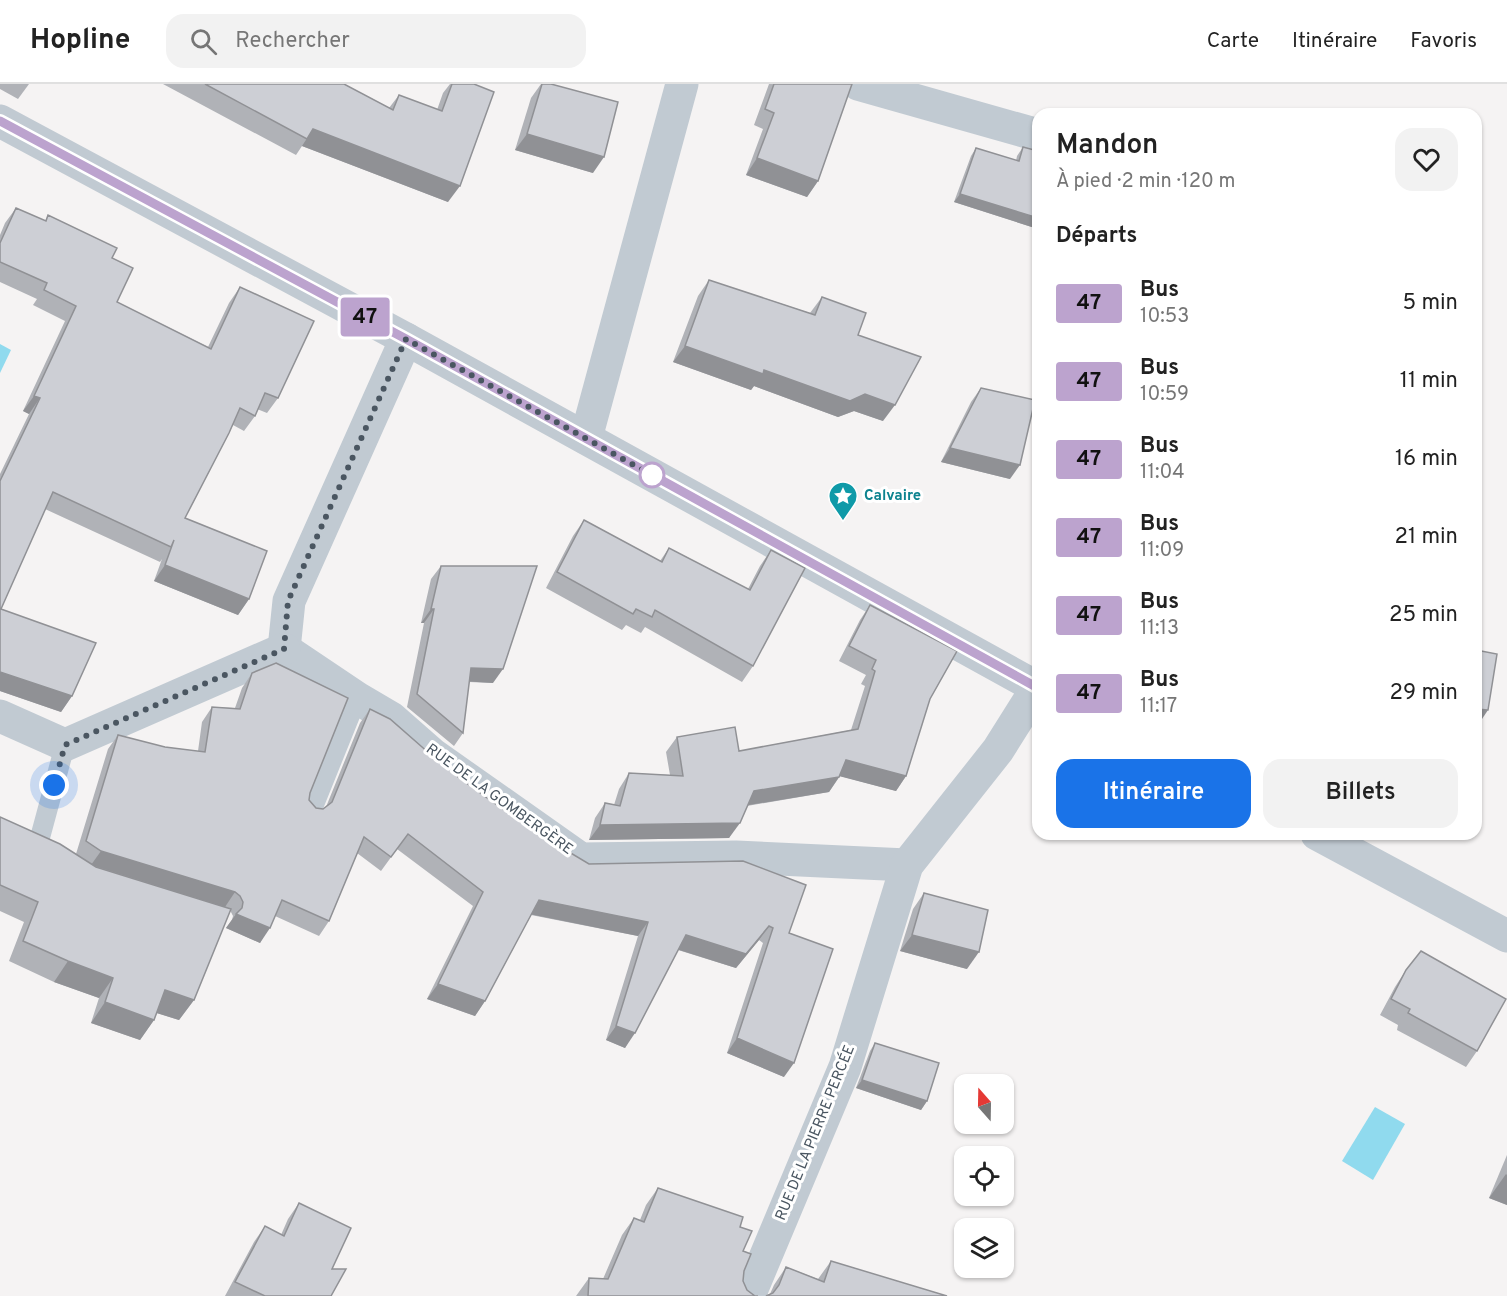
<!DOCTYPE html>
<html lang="fr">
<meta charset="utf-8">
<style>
:root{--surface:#fff;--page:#f2f2f2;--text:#222;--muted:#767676;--line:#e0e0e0;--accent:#1a73e8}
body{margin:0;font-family:Overpass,sans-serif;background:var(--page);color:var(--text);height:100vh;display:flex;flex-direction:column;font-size:22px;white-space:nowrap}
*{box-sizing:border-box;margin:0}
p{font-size:20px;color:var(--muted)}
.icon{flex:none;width:33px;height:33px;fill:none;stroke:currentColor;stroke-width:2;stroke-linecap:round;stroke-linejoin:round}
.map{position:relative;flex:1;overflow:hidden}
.side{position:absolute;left:1032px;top:24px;width:450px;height:732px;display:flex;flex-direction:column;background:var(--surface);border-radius:18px;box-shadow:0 2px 4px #0004}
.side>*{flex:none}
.badge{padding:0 12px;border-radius:4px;font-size:21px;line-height:39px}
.needle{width:39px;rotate:340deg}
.controls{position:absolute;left:954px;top:990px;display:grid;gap:12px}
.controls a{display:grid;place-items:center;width:60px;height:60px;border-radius:12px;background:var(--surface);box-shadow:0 2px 4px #0004;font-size:30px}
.you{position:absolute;width:30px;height:30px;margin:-15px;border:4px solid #fff;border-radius:50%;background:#1a73e8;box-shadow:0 0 0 9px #1a73e833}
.map>.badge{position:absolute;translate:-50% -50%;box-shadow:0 0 0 3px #fff}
h2{padding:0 24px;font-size:22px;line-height:54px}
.round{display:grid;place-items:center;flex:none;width:63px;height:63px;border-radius:18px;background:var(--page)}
.headline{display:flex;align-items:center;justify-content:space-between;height:102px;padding:0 24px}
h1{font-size:28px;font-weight:600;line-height:45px}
.primary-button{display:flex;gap:12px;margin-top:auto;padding:12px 24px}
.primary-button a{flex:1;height:69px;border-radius:18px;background:var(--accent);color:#fff;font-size:24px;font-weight:600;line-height:69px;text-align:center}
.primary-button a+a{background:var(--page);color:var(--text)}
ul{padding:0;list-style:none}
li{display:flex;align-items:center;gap:18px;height:78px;padding:0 24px}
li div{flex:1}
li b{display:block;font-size:22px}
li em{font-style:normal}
li .badge{min-width:66px;font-weight:700;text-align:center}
header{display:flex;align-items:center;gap:36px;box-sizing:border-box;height:84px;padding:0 30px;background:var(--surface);border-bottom:2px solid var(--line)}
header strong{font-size:28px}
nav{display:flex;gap:33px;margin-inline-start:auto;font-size:21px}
.search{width:420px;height:54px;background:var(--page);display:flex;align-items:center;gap:15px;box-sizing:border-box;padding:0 21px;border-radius:18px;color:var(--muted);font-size:22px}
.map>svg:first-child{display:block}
.water{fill:#90daee}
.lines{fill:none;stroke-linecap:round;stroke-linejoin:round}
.service{stroke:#c1cad2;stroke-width:20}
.minor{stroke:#c1cad2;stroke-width:33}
.wall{fill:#b0b2b7}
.shaded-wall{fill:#909195}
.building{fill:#cdcfd5;stroke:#909195;stroke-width:1.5}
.line-casing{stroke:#fff;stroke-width:14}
.line{stroke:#bca3ce;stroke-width:9}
.walk{stroke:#4a5661;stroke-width:6;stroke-dasharray:0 10.8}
.stop-dot{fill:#fff;stroke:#bca3ce;stroke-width:3}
.labels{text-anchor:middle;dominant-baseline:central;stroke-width:6;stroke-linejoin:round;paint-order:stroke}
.culture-label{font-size:15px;font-weight:bold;fill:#0d838f;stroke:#fff;text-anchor:start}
.street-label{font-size:15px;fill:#4a5661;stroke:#fff}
</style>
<header>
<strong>Hopline</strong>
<div class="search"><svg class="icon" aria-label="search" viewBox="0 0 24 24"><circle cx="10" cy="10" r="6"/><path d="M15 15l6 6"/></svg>Rechercher</div>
<nav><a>Carte</a><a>Itinéraire</a><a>Favoris</a></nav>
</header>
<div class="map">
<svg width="1507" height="1212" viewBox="0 0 1507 1212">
<rect width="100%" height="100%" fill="#f5f3f3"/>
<g class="water">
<path d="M0,260L11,266L0,289Z"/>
<path d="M1375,1023L1405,1040L1373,1096L1342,1077Z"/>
</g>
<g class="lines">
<g class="service">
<path d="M311,728L357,614"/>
<path d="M52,770L38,761L65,661"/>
</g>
<g class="minor">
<path d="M858,0L1038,51"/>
<path d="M0,37L406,255L1038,604"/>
<path d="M586,354L682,0"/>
<path d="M284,565L357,614L391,634L432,670L581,775L736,773L907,781"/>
<path d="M284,565L289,517L406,255"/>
<path d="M0,632L65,661L284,565"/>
<path d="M1317,750L1507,852"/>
<path d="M749,1212L845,983L907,781L998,666L1037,604"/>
</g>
</g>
<g class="wall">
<path d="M0,0H29L18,15L0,5Z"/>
<path d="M163,0H344L389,24L399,11L437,26L443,9L450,0H474L448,118L302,62L296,71Z"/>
<path d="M541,0H551L593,89L515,66L531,14Z"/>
<path d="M769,0H852L818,97L807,113L746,91L763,45L754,41Z"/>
<path d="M1023,63L1038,67V145L954,118L971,72L976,64L1016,77L1017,72Z"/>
<path d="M16,124L45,137L48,131L112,174L117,218L208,263L229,219L240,203L278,314L267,329L257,325L255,332L244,347L233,341L185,434L249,515L238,531L154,497L162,475L160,478L45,425L1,525L72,612L61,628L0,607V390L29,330L23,327L65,237L33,221L37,215L0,198V151L5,139Z"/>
<path d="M709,196L810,229L822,213L858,251L883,337L854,327L838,333L754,302L751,306L673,278L698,212Z"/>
<path d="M981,304L1010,395L941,378L971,318Z"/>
<path d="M584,436L660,477L669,464L748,505L760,482L771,466L753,582L742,598L645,543L641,549L626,541L622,546L546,504L573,452Z"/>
<path d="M441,482L493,599L469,598L463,649L454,662L407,623L424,539H421L431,495Z"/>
<path d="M870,521L930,615L906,692L896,707L840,692L829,708L747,722L729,754L589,756L595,734L605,719L614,721L619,705L629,689L670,691L666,668L677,653L739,667L851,646L865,602L861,600L866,591L839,577L860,536Z"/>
<path d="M252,589L310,709L309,716L316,724L323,725L326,723L360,639L370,625L430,670L458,693L529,744L589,780L743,777L789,849L784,993L727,969L763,859L759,856L736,884L678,866L625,964L606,956L638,852L531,831L485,917L475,932L427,915L473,822L397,765L381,787L357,769L329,837L319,852L275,832L260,859L226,844L232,836L233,832L230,826L194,916L179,936L157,929L154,936L140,956L91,939L99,914L54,898L9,877L24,838L0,827V733L76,770L108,665L118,651L165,663L198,667L202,638L212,623L235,624L242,604Z"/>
<path d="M924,809L967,885L900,867L913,825Z"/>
<path d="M1406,886L1477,967L1466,983L1397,946L1398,941L1380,931L1395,903Z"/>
<path d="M875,959L927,1017L921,1026L856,1004L870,967Z"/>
<path d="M1507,1071V1121L1489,1114Z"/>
<path d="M658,1104L740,1143L743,1167L744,1187L743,1197L747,1206L755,1212H758H576L589,1194L603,1195L622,1151L634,1134L640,1136L646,1121Z"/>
<path d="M299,1119L332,1185L331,1212H225L254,1158L265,1142L281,1151L288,1135Z"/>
<path d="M831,1177L947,1212L770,1210L774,1201L786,1183L818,1195Z"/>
</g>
<g class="shaded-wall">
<path d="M313,45L460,102L448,118L302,62Z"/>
<path d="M527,50L604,73L593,89L515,66Z"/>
<path d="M757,74L818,97L807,113L746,91Z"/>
<path d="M960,110L1038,134V145L954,118Z"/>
<path d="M685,262L764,286L865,310L895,321L883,337L854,327L838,333L754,302L751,306L673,278Z"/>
<path d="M34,312L40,314L29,330L23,327Z"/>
<path d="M950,364L1020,381L1010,395L941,378Z"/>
<path d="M165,481L249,515L238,531L154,497Z"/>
<path d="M431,525H434L424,539H421Z"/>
<path d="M471,584L503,585L493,599L461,597Z"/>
<path d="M0,588L72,612L61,628L0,607Z"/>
<path d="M1476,625L1488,626L1478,641H1476Z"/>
<path d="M846,676L906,692L896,707L835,691Z"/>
<path d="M839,693L829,708L743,722L754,707Z"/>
<path d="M740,739L729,754L589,756L600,741Z"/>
<path d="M101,767L235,808L225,823L91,781Z"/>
<path d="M539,816L648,838L638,852L529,830Z"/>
<path d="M236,830L270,844L260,859L226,844Z"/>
<path d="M769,842L759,856L736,884L676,865L686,851Z"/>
<path d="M912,851L979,868L967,885L900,867Z"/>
<path d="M68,877L113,894L99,914L54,898Z"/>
<path d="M438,900L485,917L475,932L427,915Z"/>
<path d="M165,906L194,916L179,936L150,927Z"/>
<path d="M105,918L154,936L140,956L91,939Z"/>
<path d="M616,942L635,949L625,964L606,956Z"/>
<path d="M737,954L794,979L784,993L727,969Z"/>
<path d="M862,996L927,1017L921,1026L856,1004Z"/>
<path d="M1506,1090L1507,1091V1121L1489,1114Z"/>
</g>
<g class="building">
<path d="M205,0H344L393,26L399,11L442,27L452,0H474L494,8L460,102L313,45L307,55Z"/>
<path d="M542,0H551L618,18L604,73L527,50Z"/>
<path d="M774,0H852L818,97L757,74L774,29L765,25Z"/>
<path d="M1023,63L1038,67V134L960,110L976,64L1019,77Z"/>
<path d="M16,124L46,137L48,131L117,164L112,174L133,184L117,218L211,265L240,203L314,237L278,314L265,309L255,332L240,324L229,349L185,434L267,467L249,515L165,481L174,456L171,463L53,408L1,525L96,559L72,612L0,588V397L40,314L34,312L76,222L44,206L47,199L0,178V159Z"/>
<path d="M709,196L815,231L822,213L866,229L858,251L921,273L895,321L865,310L850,317L764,286L763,290L685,262Z"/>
<path d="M981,304L1035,316L1020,381L950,364Z"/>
<path d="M584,436L662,478L669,464L750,506L771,466L805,484L753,582L655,526L652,533L636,525L633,530L557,488Z"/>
<path d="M441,482H537L503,585L471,584L463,649L417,610L434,525H431Z"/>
<path d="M870,521L957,567L930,615L906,692L846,676L839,693L754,707L740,739L600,741L605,719L620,722L629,689L683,692L677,653L735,643L739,667L858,645L875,587L872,585L876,576L849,562Z"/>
<path d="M1476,566L1497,570L1488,626L1476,625Z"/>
<path d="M276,579L348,614L310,709L309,716L316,724L323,725L332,718L370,625L390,635L430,670L459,690L458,693L529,744L589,780L743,777L806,801L789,849L833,865L794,979L737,954L773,844L769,842L746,870L686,851L635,949L616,942L648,838L539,816L485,917L438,900L483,808L408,750L391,773L364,753L329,837L282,816L270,844L236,830L242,824L243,818L240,812L235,808L101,767L86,757L118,651L165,663L205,668L212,623L240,625L252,589Z"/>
<path d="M0,733L60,760L96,783L231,825L194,916L165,906L154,936L105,918L113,894L68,877L23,857L38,818L0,801Z"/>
<path d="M924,809L988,826L979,868L912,851Z"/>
<path d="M1421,867L1506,915L1477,967L1408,929L1410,925L1391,915L1406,886Z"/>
<path d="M875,959L939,979L927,1017L862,996Z"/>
<path d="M658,1104L743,1133L740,1143L752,1147L743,1167L751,1170L744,1187L743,1197L747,1206L755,1212H758H588L589,1194L608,1195L634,1134L644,1138Z"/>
<path d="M299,1119L351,1144L332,1185H346L331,1212H265L235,1198L265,1142L284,1152Z"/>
<path d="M831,1177L947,1212H766L773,1209L779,1201L786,1183L824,1198Z"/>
</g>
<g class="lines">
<g class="line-casing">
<path id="line" d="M0,37L406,255L1038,604"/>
</g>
<use href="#line" class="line"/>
<path class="walk" d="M54,701L65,661L284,565L288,517L406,255L652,391"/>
</g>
<defs>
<g id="sight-pin" transform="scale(1.5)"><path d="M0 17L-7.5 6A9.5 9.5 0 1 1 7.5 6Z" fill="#0f9aa8" stroke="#fff"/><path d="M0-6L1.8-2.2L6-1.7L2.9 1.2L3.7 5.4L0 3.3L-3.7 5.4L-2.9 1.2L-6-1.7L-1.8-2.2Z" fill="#fff"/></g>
</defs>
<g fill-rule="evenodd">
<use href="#sight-pin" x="843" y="412"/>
</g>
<circle class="stop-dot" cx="652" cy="391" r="12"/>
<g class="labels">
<g class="culture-label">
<text x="864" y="412">Calvaire</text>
</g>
<g class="street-label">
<text transform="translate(499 716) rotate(36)">RUE DE LA GOMBERGÈRE</text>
<text transform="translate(816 1049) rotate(-68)">RUE DE LA PIERRE PERCÉE</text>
</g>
</g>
</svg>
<div class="controls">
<a><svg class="needle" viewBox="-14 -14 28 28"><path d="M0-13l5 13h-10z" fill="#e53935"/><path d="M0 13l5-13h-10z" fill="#767676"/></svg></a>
<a><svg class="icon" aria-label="locate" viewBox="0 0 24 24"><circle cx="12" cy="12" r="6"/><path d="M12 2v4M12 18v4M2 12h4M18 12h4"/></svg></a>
<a><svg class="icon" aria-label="layers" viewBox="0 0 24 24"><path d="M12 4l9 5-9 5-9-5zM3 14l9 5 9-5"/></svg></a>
</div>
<div class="you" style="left:54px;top:701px"></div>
<b class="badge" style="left:365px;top:233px;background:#bca3ce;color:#111">47</b>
<section class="side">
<div class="headline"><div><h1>Mandon</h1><p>À pied · 2 min · 120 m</p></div><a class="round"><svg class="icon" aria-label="heart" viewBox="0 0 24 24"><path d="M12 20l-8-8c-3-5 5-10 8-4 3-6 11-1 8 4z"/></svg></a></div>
<h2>Départs</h2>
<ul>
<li><span class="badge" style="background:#bca3ce;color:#111">47</span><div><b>Bus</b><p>10:53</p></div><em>5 min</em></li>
<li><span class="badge" style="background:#bca3ce;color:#111">47</span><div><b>Bus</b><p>10:59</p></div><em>11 min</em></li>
<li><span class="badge" style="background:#bca3ce;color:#111">47</span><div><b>Bus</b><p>11:04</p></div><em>16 min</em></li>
<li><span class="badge" style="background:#bca3ce;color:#111">47</span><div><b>Bus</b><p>11:09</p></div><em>21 min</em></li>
<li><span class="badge" style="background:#bca3ce;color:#111">47</span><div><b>Bus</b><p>11:13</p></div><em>25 min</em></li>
<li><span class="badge" style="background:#bca3ce;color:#111">47</span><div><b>Bus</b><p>11:17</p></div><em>29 min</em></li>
</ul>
<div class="primary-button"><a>Itinéraire</a><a>Billets</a></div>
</section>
</div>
